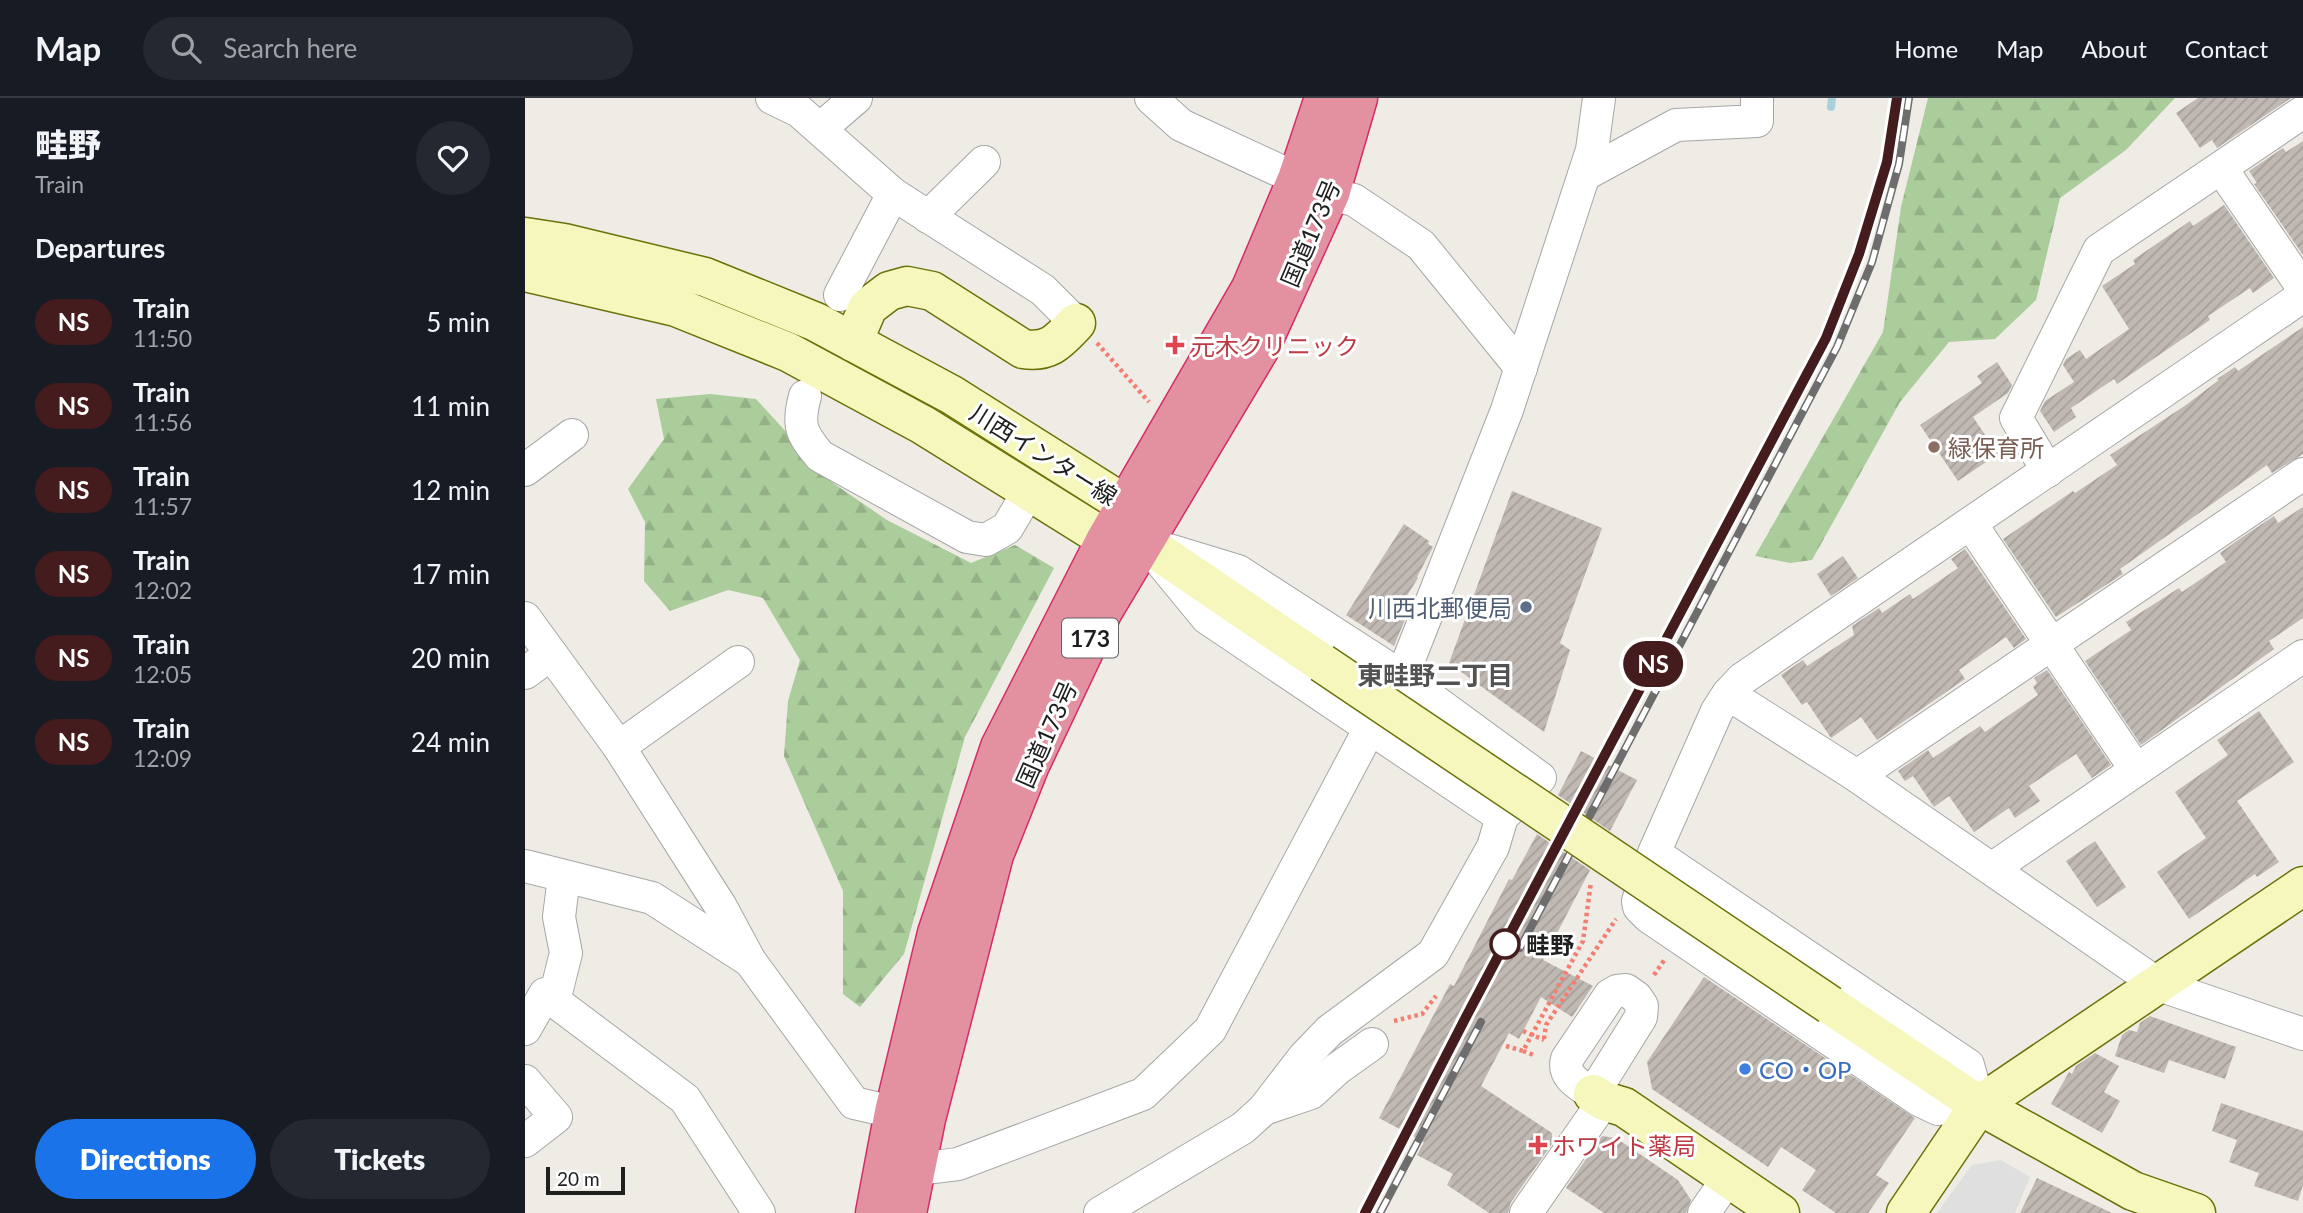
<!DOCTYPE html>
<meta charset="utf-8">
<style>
:root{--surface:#171b24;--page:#242831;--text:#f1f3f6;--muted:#9ea1a6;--line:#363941;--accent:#1a73e8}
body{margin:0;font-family:Lato,"Noto Sans JP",sans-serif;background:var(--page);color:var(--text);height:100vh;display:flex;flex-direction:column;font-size:26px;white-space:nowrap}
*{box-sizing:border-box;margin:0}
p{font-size:23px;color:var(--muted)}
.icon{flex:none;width:38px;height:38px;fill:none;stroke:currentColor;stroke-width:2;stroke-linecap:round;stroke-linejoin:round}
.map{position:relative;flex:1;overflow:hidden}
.side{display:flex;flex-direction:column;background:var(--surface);width:525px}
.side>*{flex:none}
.badge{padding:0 14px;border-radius:23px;font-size:24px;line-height:46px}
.scale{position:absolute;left:21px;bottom:18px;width:79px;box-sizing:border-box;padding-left:7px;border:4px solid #1f1f1f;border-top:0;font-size:19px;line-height:24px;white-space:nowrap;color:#1f1f1f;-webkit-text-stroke:5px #fff;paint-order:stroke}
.map>.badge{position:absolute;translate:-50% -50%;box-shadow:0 0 0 4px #fff}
h2{padding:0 35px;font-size:26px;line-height:63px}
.round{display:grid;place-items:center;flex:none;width:74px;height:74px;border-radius:37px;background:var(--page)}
.overview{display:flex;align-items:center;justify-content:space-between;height:119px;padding:0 35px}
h1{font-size:33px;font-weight:800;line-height:52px}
.cta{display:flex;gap:14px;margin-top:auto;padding:14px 35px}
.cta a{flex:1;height:80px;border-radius:42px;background:var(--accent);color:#fff;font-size:28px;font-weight:800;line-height:80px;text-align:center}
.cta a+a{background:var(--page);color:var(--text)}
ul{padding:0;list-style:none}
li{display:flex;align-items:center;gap:21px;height:84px;padding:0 35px}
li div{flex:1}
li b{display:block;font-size:26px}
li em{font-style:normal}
li .badge{min-width:77px;font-weight:700;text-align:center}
header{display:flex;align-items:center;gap:42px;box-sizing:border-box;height:98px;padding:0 35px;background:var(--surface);border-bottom:2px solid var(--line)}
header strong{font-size:33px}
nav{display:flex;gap:38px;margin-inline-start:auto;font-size:24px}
.search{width:490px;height:63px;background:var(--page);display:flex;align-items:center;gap:18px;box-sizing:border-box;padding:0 24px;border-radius:38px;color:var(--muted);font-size:26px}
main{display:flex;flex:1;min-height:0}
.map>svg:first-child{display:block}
.forest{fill:url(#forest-firs)}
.parking{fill:#dfdfdf}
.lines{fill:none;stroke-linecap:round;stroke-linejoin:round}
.stream{stroke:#a8d0db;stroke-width:8}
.building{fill:url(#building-hatch)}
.street-casing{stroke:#a6a6a6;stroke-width:34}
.secondary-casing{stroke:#697309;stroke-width:41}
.highway-casing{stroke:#d42c68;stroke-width:41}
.path{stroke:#f47e72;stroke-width:4.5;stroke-dasharray:3.5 3.5;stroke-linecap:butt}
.street{stroke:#fff;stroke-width:32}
.secondary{stroke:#f5f7bc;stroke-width:38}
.highway{stroke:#e391a1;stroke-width:38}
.rail-casing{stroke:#6d6d6d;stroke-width:8}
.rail{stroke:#fff;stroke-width:5;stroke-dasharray:16;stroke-linecap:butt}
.secondary-bridge-casing{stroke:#697309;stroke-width:41;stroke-linecap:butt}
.secondary-bridge{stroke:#f5f7bc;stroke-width:38}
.line-casing{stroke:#fff;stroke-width:16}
.line{stroke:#451c1d;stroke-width:10}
.health-dot{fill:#e0444e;stroke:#fff;stroke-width:2.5}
.education-dot{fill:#8d6e63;stroke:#fff;stroke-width:2.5}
.service-dot{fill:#5c6f8a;stroke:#fff;stroke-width:2.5}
.stop-dot{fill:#fff;stroke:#451c1d;stroke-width:3.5}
.shop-dot{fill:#3f7fe0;stroke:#fff;stroke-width:2.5}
.labels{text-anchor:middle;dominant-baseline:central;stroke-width:6;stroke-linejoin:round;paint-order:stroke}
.shield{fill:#fff;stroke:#626262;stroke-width:2}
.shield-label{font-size:23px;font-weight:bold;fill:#1f1f1f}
.street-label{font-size:24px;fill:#1f1f1f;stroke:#fff}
.health-label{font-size:24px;fill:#be3a42;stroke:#fff;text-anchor:start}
.education-label{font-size:24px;fill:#785e54;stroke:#fff;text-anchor:start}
.service-label{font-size:24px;fill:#4e5e75;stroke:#fff;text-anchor:end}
.stop-label{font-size:24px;font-weight:bold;fill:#1f1f1f;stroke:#fff;text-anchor:start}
.shop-label{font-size:24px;fill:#366cbe;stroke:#fff;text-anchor:start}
.neighbourhood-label{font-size:26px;font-weight:bold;fill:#525252;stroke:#fff}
</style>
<header>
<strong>Map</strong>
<div class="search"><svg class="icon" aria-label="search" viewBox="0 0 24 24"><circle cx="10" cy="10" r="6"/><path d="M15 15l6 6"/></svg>Search here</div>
<nav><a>Home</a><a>Map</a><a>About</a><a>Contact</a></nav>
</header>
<main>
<section class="side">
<div class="overview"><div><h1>畦野</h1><p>Train</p></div><a class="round"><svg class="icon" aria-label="heart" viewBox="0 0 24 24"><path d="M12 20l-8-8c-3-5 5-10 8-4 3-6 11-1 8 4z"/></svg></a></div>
<h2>Departures</h2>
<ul>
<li><span class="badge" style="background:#451c1d;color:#fff">NS</span><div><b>Train</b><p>11:50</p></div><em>5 min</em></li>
<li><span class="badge" style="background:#451c1d;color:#fff">NS</span><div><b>Train</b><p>11:56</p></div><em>11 min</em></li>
<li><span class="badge" style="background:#451c1d;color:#fff">NS</span><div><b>Train</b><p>11:57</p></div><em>12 min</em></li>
<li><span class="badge" style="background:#451c1d;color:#fff">NS</span><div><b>Train</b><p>12:02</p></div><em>17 min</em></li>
<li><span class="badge" style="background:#451c1d;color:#fff">NS</span><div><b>Train</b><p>12:05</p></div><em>20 min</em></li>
<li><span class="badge" style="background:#451c1d;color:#fff">NS</span><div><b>Train</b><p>12:09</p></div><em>24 min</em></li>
</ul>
<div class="cta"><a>Directions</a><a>Tickets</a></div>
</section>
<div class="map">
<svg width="1778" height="1115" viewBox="0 0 1778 1115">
<defs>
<pattern id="forest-firs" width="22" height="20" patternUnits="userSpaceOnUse" patternTransform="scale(1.75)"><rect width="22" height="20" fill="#abcd9c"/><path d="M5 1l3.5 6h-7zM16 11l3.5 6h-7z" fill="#93b086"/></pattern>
<pattern id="building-hatch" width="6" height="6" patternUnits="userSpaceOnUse" patternTransform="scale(1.75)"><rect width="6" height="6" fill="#c0b8b2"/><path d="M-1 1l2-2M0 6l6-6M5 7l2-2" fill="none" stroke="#a59e99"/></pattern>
</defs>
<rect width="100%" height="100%" fill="#efece6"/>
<g class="forest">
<path d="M1403,0H1650L1601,52L1535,100L1511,202L1470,241L1424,244L1375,304L1287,462L1265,465L1230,458L1358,234L1376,109Z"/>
<path d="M185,296L231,301L308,385L362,422L446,465L490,447L529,470L440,639L379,856L335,909L318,896V793L259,658L263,603L275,562L238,500L203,492L145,513L119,483L120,424L103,391L139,341L131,301Z"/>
</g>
<path class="parking" d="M1476,1062L1505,1079L1490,1115H1412L1447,1067Z"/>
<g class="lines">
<path class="stream" d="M1306,9L1307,0"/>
</g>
<g class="building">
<path d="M1673,0H1766L1692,50L1687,42L1675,50L1651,15Z"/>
<path d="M1778,43V157L1729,86L1732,85L1724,73L1758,50L1761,54Z"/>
<path d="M1699,107L1749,180L1728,195L1725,190L1683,218L1685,222L1592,286L1589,281L1546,310L1551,319L1529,334L1515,313L1520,303L1549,284L1538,267L1541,261L1555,252L1561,261L1604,231L1577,188L1610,166L1608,162L1665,123L1668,128Z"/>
<path d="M1778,229V356L1747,375L1742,367L1595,471L1598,476L1531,519L1478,441L1548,393L1550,395L1592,367L1585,357L1661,307L1694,282L1692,281L1710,269L1713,273Z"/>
<path d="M1472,264L1487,287L1483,295L1448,319L1473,356L1433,383L1395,327L1457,285L1452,278Z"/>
<path d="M987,393L1077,430L1035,545L1045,552L1019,634L924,565Z"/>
<path d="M1778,409V520L1744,543L1749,551L1616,647L1560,563L1606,532L1601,524L1654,490L1657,494L1701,464L1695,455L1716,440L1749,418L1753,425Z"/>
<path d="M879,426L904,443L903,446L908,449L892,479L893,480L876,507L884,512L869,548L821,517Z"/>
<path d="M1440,451L1501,541L1489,550L1481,539L1434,572L1440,581L1352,642L1336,619L1306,640L1282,604L1277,607L1256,577L1278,562L1282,568L1329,537L1327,528L1354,510L1357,515L1385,496L1388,501L1433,470L1426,461Z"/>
<path d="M1318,458L1333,480L1306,498L1292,476Z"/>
<path d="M1522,572L1586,667L1567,680L1551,656L1504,688L1515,703L1490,720L1484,710L1449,734L1424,698L1409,709L1388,678L1380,683L1373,673L1403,652L1408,660L1455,628L1460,634L1513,597L1508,589L1512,585L1509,580Z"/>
<path d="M1734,613L1769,664L1712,703L1754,764L1732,779L1730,776L1664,821L1632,774L1681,740L1650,694L1703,657L1692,642Z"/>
<path d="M1056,653L1112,682L1085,733L1033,697Z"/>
<path d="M1012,736L1065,772L1018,862L1068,888L1047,919L1016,899L994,941L984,935L956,988L1027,1035V1046L986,1104L983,1115H964L922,1087L928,1076L892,1057L899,1044L854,1020L925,886L929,888L984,781L987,782Z"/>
<path d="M1570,743L1601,789L1572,809L1541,763Z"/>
<path d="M1179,879L1390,1020L1351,1077L1364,1085L1343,1115H1311L1277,1092L1291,1072L1256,1049L1243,1069L1127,991L1122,964Z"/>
<path d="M1625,918L1711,949L1700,981L1644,962L1639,975L1590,958L1597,937L1604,932L1612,934L1615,925Z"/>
<path d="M1570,955L1594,968L1579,994L1595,1003L1577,1035L1526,1006L1544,974L1547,976L1551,968Z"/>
<path d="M1696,1005L1778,1033V1087L1773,1103L1729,1088L1734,1075L1704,1064L1712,1042L1687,1033Z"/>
<path d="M1077,1038L1091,1040L1153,1082L1166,1102L1161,1115H1079L1041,1090Z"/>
<path d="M1512,1080L1587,1115H1495Z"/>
</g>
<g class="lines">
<g class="street-casing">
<g id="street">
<path d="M247,0L274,13L368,96L518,192L551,225"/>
<path d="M626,0L656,27L805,96L829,102L896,147L996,270"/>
<path d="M295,31L331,0"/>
<path d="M1696,70L1778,190"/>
<path d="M1059,77L1151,27L1232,23V0"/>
<path d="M403,119L459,64"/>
<path d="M315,197L368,96"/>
<path d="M280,298C272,328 276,335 295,358L442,439L461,442L482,430L504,393"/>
<path d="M0,372L47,337"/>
<path d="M1523,373L1491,320L1574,152L1778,14"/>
<path d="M1446,426L1611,672"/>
<path d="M636,464L682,520L977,719"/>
<path d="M0,520L94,649L196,809L225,863L329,1005L390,1019"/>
<path d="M0,575L26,556"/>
<path d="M1203,596L1332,678L1634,887L1778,936"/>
<path d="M94,649L213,564"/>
<path d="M1332,678L1778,376"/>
<path d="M1129,755L1443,967L1454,1007L1413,1011L1394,1002L1124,819L1114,809L1113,803L1129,755L1192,613L1203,596L1217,581L1778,198"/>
<path d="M0,768L127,800L222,861"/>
<path d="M1468,770L1778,558"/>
<path d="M1101,892L1111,899L1117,908L1116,919L1068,996C1055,987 1037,979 1042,961L1085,897L1092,893Z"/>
<path d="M29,903L41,855L34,819L39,779"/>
<path d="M0,931L20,896L160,1001L234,1115"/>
<path d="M0,983L31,1019L0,1043"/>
<path d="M739,1011L786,995L812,971L847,946"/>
<path d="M392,1071L433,1066L618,996L685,932L845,630L877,579L982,312L1067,52L1074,0"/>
<path d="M575,1115L718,1030L739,1011L779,959L804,933L908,856L968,749L977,719L1015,680L877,579L713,473L644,452"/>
<path d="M1001,1115L1079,1003"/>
<path d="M1179,1115L1203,1080"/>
</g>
</g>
<g class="secondary-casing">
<g id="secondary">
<path d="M0,139L39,145L180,179L291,224L427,297L601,407L615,436"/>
<path d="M0,174L151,209L263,254L398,327L581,441L619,444L797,565"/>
<path d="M328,244L343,209L364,193L382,188L407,193L498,251C525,255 534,243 551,225"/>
<path d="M1305,907L1454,1007L1608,1093L1671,1115"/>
<path d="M1068,996L1079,1003L1099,1009L1255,1115"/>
<path d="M1381,1115L1454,1007L1778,788"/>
</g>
</g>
<g class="highway-casing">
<g id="highway">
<path d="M350,1115L369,1014L412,835L475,649L581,441L726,190L772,81L799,0"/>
<path d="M382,1115L401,1021L469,757L505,667L578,513L734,252L805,96L833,0"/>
</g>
</g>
<g class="path">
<path d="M572,245L624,304"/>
<path d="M1129,877L1140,861"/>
<path d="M869,923L897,916L911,898"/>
<path d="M998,933L1019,942"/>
<path d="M1019,941L1021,927L1091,821"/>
<path d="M981,948L998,953L1058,843L1066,784"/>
<path d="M998,953L1011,958"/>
</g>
<use href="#street" class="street"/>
<use href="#secondary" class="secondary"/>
<use href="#highway" class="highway"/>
<g class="rail-casing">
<g id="rail">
<path d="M982,843L1301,240L1334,156L1362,64L1372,0"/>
<path d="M995,850L1312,249L1347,164L1374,66L1384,0"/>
<path d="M840,1115L942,917"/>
<path d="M855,1115L956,924"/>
</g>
</g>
<use href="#rail" class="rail"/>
<g class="secondary-bridge-casing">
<path id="secondary-bridge" d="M797,565L1305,907"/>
</g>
<use href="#secondary-bridge" class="secondary-bridge"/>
</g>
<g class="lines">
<g class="line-casing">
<path id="line" d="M840,1115L942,917L1301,240L1334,156L1362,64L1372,0"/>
</g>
<use href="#line" class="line"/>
</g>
<g class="health-dot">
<path d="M646.5 236.5h7v7h7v7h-7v7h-7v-7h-7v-7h7z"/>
<path d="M1009.5 1036.5h7v7h7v7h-7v7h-7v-7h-7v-7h7z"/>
</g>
<circle class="education-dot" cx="1409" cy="349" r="7"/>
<circle class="service-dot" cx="1001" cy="509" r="7"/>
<circle class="stop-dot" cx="980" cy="846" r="14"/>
<circle class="shop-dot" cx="1220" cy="971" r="7"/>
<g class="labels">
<rect class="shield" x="537" y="520.5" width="56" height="39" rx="5"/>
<g class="shield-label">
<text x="565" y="540">173</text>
</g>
<g class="street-label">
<text transform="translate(785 135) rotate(-67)">国道173号</text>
<text transform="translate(519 356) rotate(32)">川西インター線</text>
<text transform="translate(521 636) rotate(-66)">国道173号</text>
</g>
<g class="health-label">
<text x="666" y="247">元木クリニック</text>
<text x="1027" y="1047">ホワイト薬局</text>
</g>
<g class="education-label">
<text x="1423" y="349">緑保育所</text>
</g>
<g class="service-label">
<text x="987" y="509">川西北郵便局</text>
</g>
<g class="stop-label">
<text x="1001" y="846">畦野</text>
</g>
<g class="shop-label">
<text x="1234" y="971">CO・OP</text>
</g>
<g class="neighbourhood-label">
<text x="910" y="577">東畦野二丁目</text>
</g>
</g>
</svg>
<div class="scale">20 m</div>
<b class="badge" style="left:1128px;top:566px;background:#451c1d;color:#fff">NS</b>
</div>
</main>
